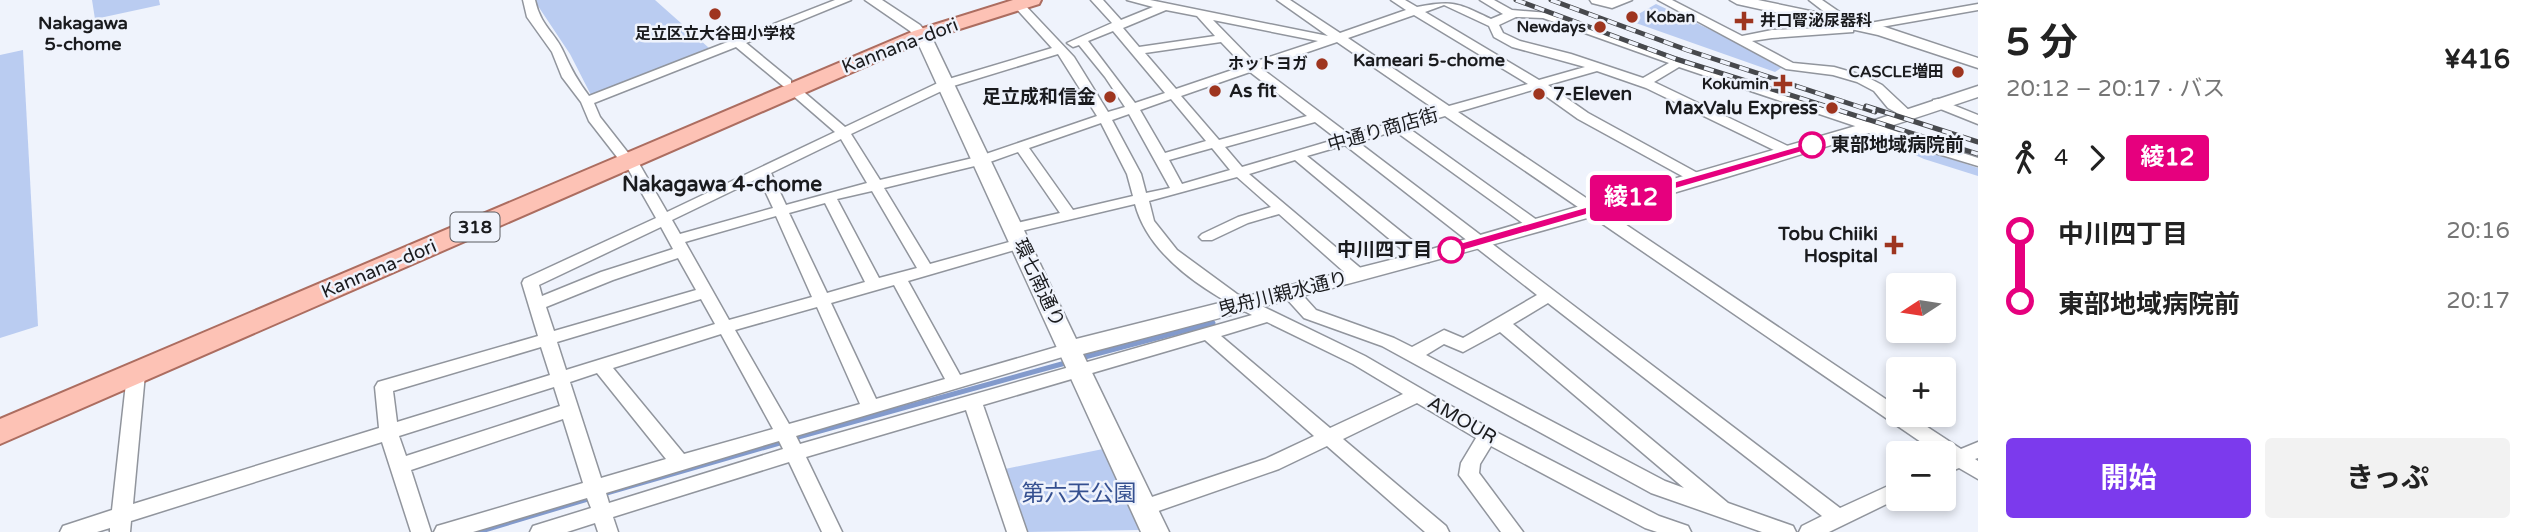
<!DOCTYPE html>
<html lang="ja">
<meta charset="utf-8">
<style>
:root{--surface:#fff;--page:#f2f2f2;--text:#222;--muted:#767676;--accent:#7c3aed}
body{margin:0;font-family:"Varela Round","Noto Sans JP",sans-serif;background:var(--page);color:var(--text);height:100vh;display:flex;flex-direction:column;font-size:26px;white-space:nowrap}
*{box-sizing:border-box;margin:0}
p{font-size:23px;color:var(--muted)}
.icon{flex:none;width:38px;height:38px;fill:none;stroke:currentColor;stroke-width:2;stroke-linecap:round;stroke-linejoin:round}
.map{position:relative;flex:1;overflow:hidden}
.panel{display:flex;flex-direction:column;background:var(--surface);width:560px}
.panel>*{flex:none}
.badge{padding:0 14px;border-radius:5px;font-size:24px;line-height:46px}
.needle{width:46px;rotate:258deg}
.buttons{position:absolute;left:1886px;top:273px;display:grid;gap:14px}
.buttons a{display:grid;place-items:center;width:70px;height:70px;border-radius:7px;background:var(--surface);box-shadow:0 4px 10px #0003;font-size:35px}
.map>.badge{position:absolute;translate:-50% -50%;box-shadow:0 0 0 4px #fff}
.legs{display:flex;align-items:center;gap:10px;height:77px;padding:0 28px;font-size:23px}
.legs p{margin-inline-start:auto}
.overview{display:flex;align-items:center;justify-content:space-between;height:119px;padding:0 28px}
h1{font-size:38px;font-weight:700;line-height:52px}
.action{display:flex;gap:14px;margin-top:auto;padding:14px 28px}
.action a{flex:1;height:80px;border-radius:7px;background:var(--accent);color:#fff;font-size:28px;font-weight:700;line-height:80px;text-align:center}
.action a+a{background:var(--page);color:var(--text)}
ul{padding:0 28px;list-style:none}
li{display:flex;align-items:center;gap:24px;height:70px;font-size:26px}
li i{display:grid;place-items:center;width:10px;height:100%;margin:0 9px;background:currentColor}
li i::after{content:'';width:18px;height:18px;margin:-9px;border:5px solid;border-radius:50%;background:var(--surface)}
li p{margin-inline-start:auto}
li:first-child i{background:linear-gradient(#0000 50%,currentColor 0)}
li:last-child i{background:linear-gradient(currentColor 50%,#0000 0)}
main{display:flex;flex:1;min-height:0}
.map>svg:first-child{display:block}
.green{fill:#baccf1}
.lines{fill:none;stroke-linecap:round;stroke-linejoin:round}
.stream{stroke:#829acc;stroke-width:5}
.minor-casing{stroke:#91959d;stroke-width:3}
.tertiary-casing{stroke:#91959d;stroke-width:3}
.primary-casing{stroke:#ac6d60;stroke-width:4}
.minor{fill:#fff;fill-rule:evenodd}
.tertiary{fill:#fff;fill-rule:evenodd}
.primary{fill:#fdc2b5;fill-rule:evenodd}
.rail-casing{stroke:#47494d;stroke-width:5}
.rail{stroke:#eff3fc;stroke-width:3.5;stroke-dasharray:10;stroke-linecap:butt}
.line-1{fill:#e6007e;stroke:#fff;stroke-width:2}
.poi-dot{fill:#9e351f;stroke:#eff3fc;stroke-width:2.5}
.stop-1-dot{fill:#fff;stroke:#e6007e;stroke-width:3.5}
.labels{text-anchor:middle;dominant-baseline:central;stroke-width:5;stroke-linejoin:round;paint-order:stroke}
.far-poi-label{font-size:16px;font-weight:bold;fill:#1a1b1e;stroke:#eff3fc;text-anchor:end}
.far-neighbourhood-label{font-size:18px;font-weight:bold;fill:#1a1b1e;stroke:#eff3fc}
.shield{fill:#eff3fc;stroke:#5a5c61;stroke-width:2}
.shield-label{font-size:18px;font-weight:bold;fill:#1a1b1e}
.street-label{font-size:19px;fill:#1a1b1e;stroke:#eff3fc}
.poi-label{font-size:19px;font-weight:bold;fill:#1a1b1e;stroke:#eff3fc;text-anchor:end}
.stop-label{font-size:19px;font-weight:bold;fill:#1a1b1e;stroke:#eff3fc;text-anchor:start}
.neighbourhood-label{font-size:21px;font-weight:bold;fill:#1a1b1e;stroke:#eff3fc}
.near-park-label{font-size:23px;fill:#355090;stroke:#eff3fc}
</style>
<main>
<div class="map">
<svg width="1978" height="532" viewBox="0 0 1978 532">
<rect width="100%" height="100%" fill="#eff3fc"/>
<g class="green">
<path d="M92,0H159L160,5L95,19Z"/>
<path d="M534,0H655L709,48L591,95L570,54Z"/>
<path d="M1656,4L1730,39L1781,68L1775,72L1633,22L1641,18L1635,16Z"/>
<path d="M23,50L38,326L0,338V55Z"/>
<path d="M1888,138L1978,168V176L1924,159L1891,144H1878L1869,140Z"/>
<path d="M1103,449L1139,530L1026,532L1005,469Z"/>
</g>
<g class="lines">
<g class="stream">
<path d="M1081,358L1213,323"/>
<path d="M791,439L1069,362"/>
<path d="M603,494L783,442"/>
<path d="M478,532L591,498"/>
</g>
<g class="minor-casing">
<g id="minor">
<path d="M523,0H535C541,27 555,32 564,53C571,69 578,81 589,96L835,0H851L746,43L791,80V86H783L736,47L594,103L600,117L629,154L627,157H635L637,160L667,212L835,132L790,93V87H798L845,127L942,81L1052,48L1014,6L1012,4L1018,1L1022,2L1074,57L1108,112L1125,107L1105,77L1079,45L1073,47L1067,43L1112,23L1091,0H1103L1121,20L1153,7L1127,0H1150L1328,36L1277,0H1290L1340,33L1406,10L1391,0H1405L1417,7C1453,0 1458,3 1491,19L1503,14L1480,0H1494L1512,10L1549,13L1750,84L1978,158V166L1862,131L1861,128L1679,67L1654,82L1794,149L1796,152L1794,155H1784L1646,88L1597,71L1548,85L1588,113L1703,176L1705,179L1703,182H1693L1578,119L1536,89L1458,112L1899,408V415H1909L1961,449L1978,442V458L1975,459L1978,461V479L1959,468L1944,474V453H1937L1445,116L1407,127L1541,223L1544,226L1541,229H1531L1395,131L1358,142L1840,508L1899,481V498L1829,532H1799L1802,526L1822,516L1548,303L1513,324L1728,503L1793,526L1796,532H1762L1651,493L1382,346L1304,318L1285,297L1283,293L1285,289H1297L1316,310L1394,338L1412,347L1444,330L1463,338L1537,295L1345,145L1307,156L1429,254L1431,258L1429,262H1417L1295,160L1249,174L1364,271L1366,275L1364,279H1352L1279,214L1248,223L1212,240H1202L1199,237L1202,234L1238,217L1271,207L1237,177L1149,201L1154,221L1177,250L1237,294L1365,356L1494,431L1659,516L1688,526L1691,532H1657L1645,528L1491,446L1480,464L1479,473L1523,532H1501L1459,475L1461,463L1476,438L1417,403L1343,439L1446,526L1449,532H1425L1327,446L1279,469L1144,516L1137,514L1134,508L1137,502L1265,459L1314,436L1205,340L983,405L1027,532H1007L966,410L806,457L842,532H822L789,462L613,517L618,532H598L595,523L567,532H530L533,526L591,508L587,498L473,532H434L437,526L444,524L583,483L563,419L411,470L431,532H411L382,442L131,521L130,532H110V528L97,532H60L63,526L112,510L127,374L130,370H142L145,374L133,504L379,428L375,387L378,382L538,336L522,283L524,279L656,218L623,160L625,157H617L589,121L581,102L562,77L552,52L527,17ZM1444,5L1489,26L1494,37L1512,47L1585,67L1539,80L1425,12ZM1166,10L1197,16L1215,36L1139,47L1123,28ZM1414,15L1528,84L1449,106L1348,38ZM1516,17L1543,18L1669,63L1643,78L1571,54L1520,41L1503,33L1499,25ZM1213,20L1318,41L1254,62ZM1113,31L1165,93L1135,103L1088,41ZM1221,42L1244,66L1176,89L1145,53ZM1337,42L1436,110L1350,135L1261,68ZM1058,54L1097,116L977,157L880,180L851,134L950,87ZM1250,72L1307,116L1219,140L1181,96ZM1171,99L1206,141L1165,153L1140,110ZM1129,114L1170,188L1146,193L1141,174L1112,120ZM1315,122L1337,139L1242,167L1225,147ZM1101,123L1127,174L1133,196L1073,210L1029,148ZM841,139L867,183L786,205L771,173ZM1212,148L1230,170L1182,184L1169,160ZM1018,152L1060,213L1008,225L1005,228L1008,231L1013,233L1135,204C1149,257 1206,292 1252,315L800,444L796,436L1076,353L1079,349L1076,345L1070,343L960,375L908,281L1025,247L1028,244L1020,239L930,264L884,188L987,163ZM759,178L773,208L680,234L672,220ZM872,191L917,268L879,278L837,199ZM825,203L865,282L827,293L789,213ZM776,216L812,297L729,320L685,242ZM661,227L673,249L601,272L542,296L539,285ZM678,258L696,290L554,331L546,307L613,280ZM894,285L945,379L876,399L831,303ZM701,299L715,324L566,370L557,342ZM817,307L860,404L789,424L735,330ZM1267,322L1353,364L1403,394L1330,428L1221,336ZM1500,332L1684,488L1665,481L1426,355L1444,344L1463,352ZM721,334L773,429L684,454L613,368ZM541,347L550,375L397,422L393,391ZM597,373L666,459L601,478L570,382ZM554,387L560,406L406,456L399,436ZM779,441L783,449L609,503L606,493Z"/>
<path d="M1658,0H1672L1742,36L1772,30L1844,27L1809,0H1822L1854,22L1853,32L1772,38L1752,41L1793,63L1834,67L1865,76L1882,85L1913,114L1906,118L1888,108L1874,91L1857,82L1833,75L1786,69Z"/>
<path d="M1978,4V10L1864,30L1858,27L1864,24Z"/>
<path d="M1938,99L1978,115V124L1933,106V100Z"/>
</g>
</g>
<g class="tertiary-casing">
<g id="tertiary">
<path d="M865,0H882L920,25L934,42L1076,339L1418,253L1866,123L1978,86V97C1684,197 1383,275 1083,354L1169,532H1141L918,43L910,31Z"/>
<path d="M1590,0H1632L1612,8L1592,3Z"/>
<path d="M1730,0H1758L1882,26L1978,58V68L1878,35L1737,4Z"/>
</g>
</g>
<g class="primary-casing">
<path id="primary" d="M1013,0H1041L1039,4L928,39L0,444V419L914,31Z"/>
</g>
<use href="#minor" class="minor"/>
<use href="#tertiary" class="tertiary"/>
<use href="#primary" class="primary"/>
<g class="rail-casing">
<g id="rail">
<path d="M1516,0L1676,59L1978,154"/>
<path d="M1551,0L1687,50L1875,112"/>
<path d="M1866,106L1978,142"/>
</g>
</g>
<use href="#rail" class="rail"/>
</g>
<path class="line-1" d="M1812,142L1816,143V148L1455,253L1451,254L1444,250L1446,247Z"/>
<g class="poi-dot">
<circle cx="715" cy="14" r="7"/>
<circle cx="1632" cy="17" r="7"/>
<path d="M1740.5 10.5h7v7h7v7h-7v7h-7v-7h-7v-7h7z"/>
<circle cx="1600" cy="27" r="7"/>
<circle cx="1322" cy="64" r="7"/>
<circle cx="1958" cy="72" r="7"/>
<path d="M1779.5 73.5h7v7h7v7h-7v7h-7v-7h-7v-7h7z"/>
<circle cx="1215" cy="91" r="7"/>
<circle cx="1539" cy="94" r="7"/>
<circle cx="1110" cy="97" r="7"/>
<circle cx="1832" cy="108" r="7"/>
<path d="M1890.5 234.5h7v7h7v7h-7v7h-7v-7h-7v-7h7z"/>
</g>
<g class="stop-1-dot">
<circle cx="1812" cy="145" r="12"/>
<circle cx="1451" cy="250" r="12"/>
</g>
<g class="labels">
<g class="far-poi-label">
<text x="1646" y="17" text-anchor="start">Koban</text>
<text x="1760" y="21" text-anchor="start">井口腎泌尿器科</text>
<text x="1586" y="27">Newdays</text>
<text x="715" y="34" text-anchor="middle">足立区立大谷田小学校</text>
<text x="1308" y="64">ホットヨガ</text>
<text x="1944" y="72">CASCLE増田</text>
<text x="1769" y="84">Kokumin</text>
</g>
<g class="far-neighbourhood-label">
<text x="83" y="23">Nakagawa<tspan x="83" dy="21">5-chome</tspan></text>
<text x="1429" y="60">Kameari 5-chome</text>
</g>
<rect class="shield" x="450.5" y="212.5" width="49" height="29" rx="5"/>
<g class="shield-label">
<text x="475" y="227">318</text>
</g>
<g class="street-label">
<text transform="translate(900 46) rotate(-21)">Kannana-dori</text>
<text transform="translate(1383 130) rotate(-16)">中通り商店街</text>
<text transform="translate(379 269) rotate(-23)">Kannana-dori</text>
<text transform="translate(1039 283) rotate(65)">環七南通り</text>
<text transform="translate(1283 294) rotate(-14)">曳舟川親水通り</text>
<text transform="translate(1462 420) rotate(30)">AMOUR</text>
</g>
<g class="poi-label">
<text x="1229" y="91" text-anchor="start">As fit</text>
<text x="1553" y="94" text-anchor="start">7-Eleven</text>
<text x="1096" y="97">足立成和信金</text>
<text x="1818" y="108">MaxValu Express</text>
<text x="1878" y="234">Tobu Chiiki<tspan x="1878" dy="22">Hospital</tspan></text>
</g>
<g class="stop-label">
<text x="1831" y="145">東部地域病院前</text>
<text x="1432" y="250" text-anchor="end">中川四丁目</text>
</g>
<g class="neighbourhood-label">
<text x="722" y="184">Nakagawa 4-chome</text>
</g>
<g class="near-park-label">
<text x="1079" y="494">第六天公園</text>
</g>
</g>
</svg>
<div class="buttons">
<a><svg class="needle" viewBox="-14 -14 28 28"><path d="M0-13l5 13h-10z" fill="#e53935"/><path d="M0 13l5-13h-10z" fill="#767676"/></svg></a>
<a>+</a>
<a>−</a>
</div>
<b class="badge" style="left:1631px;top:198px;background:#e6007e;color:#fff">綾12</b>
</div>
<section class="panel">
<div class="overview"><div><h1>5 分</h1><p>20:12 – 20:17 · バス</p></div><b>¥416</b></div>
<div class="legs"><svg class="icon" aria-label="walk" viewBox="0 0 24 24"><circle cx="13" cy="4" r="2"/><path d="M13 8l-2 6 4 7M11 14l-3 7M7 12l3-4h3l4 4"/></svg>4<svg class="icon" aria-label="forward" viewBox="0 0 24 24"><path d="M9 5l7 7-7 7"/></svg><b class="badge" style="background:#e6007e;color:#fff">綾12</b></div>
<ul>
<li><i style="color:#e6007e"></i><b>中川四丁目</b><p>20:16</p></li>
<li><i style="color:#e6007e"></i><b>東部地域病院前</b><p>20:17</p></li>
</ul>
<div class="action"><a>開始</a><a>きっぷ</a></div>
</section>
</main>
